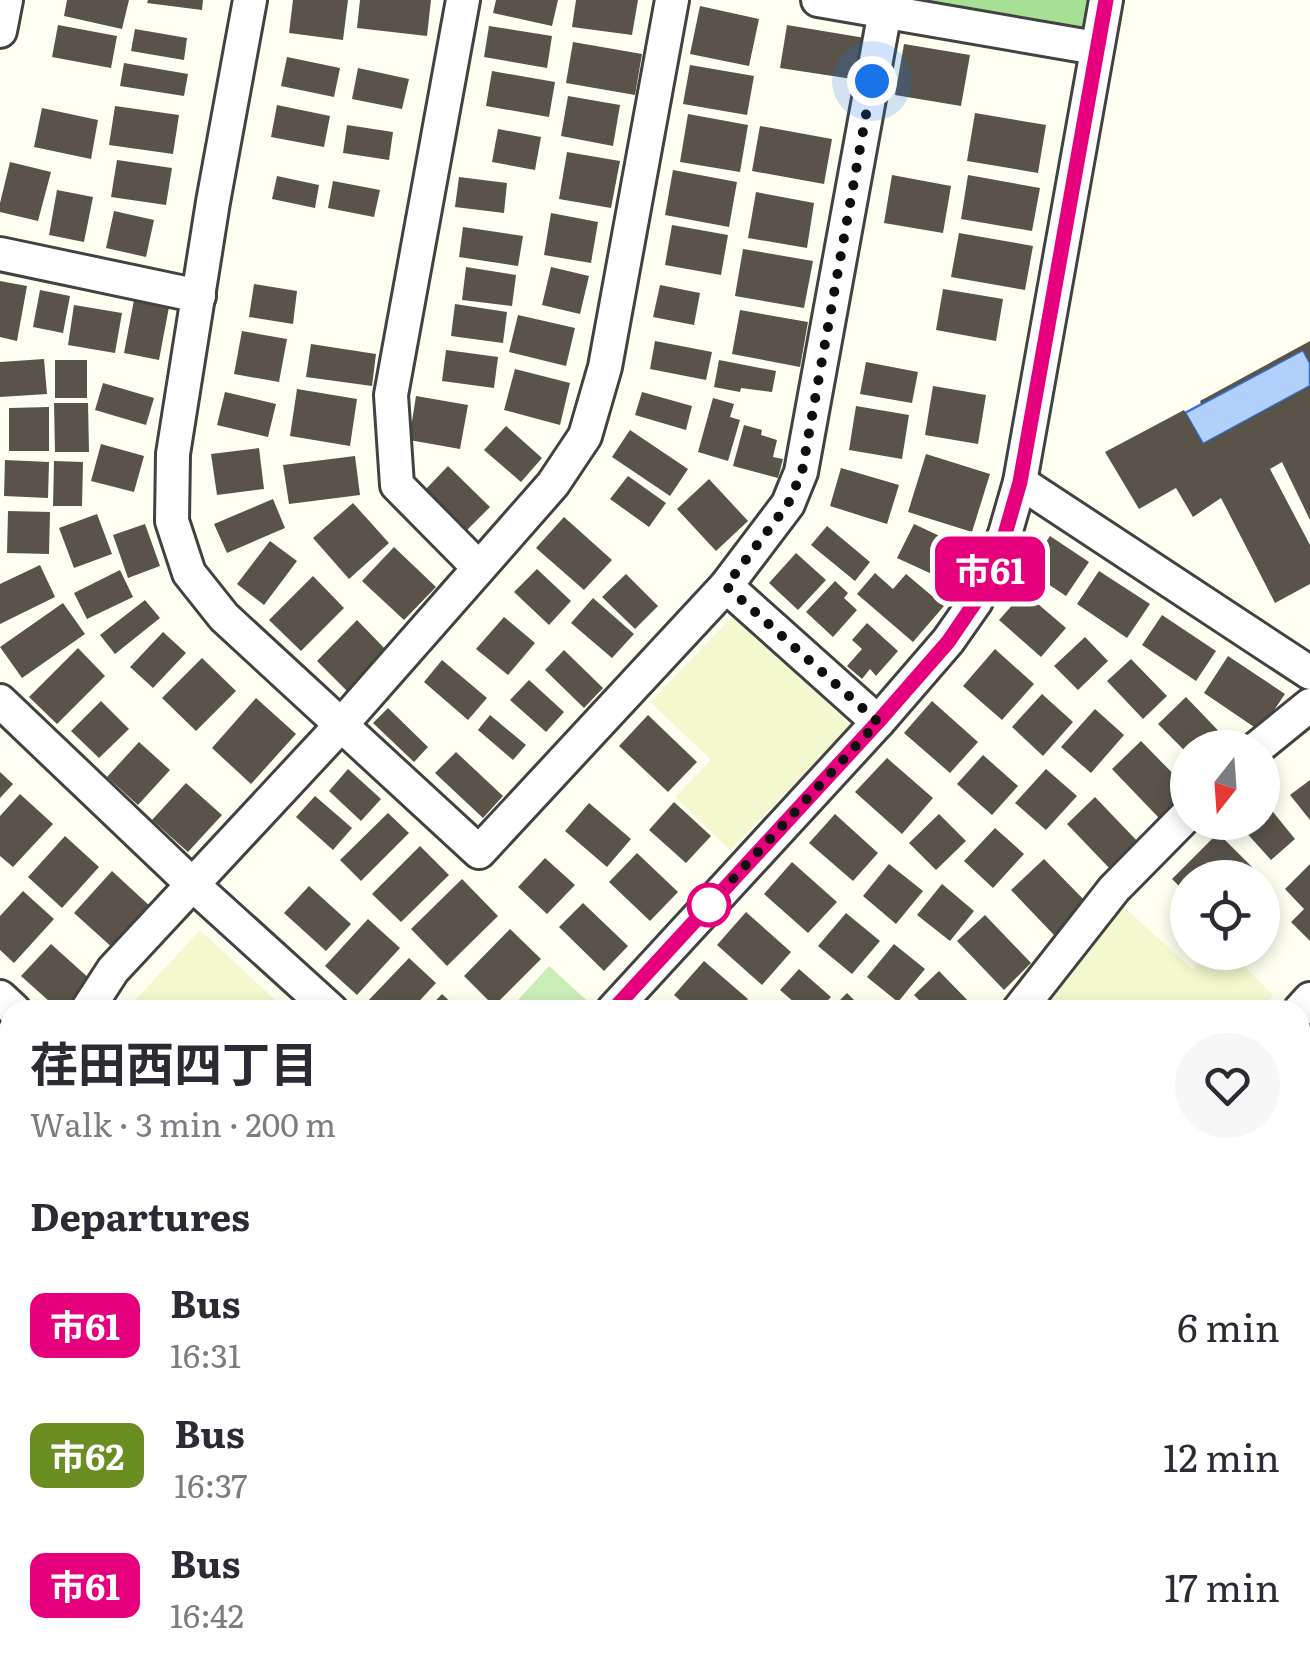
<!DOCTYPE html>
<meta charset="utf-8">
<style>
:root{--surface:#fff;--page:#f7f7f7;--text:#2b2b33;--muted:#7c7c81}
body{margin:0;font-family:Literata,"Noto Sans JP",serif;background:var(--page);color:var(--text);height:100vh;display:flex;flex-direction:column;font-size:38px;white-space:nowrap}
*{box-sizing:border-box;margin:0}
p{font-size:32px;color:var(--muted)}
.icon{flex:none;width:55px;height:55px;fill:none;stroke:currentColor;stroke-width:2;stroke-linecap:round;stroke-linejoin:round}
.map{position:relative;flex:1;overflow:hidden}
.sheet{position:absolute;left:0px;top:1000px;width:1310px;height:672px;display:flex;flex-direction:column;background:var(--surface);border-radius:30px 30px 0 0;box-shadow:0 5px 15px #0003}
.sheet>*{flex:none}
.badge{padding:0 20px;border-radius:15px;font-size:35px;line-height:65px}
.needle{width:65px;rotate:197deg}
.fabs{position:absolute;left:1170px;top:730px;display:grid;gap:20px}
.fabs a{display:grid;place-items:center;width:110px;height:110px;border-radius:50%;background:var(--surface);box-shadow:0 5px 15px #0003;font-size:50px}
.you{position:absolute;width:50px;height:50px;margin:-25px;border:8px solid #fff;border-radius:50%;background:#1a73e8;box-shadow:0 0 0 15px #1a73e833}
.map>.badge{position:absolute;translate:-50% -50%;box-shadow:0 0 0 5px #fff}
h2{padding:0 30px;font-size:38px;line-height:90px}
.round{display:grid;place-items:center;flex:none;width:105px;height:105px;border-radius:52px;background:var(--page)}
.head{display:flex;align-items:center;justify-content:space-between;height:170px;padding:0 30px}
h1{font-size:48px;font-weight:700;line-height:75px}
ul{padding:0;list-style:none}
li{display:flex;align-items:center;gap:30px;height:130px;padding:0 30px}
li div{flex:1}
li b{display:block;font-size:38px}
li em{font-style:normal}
li .badge{min-width:110px;font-weight:700;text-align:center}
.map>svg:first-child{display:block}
.farmland{fill:#f3f8ce}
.green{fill:#c8edb7}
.forest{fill:#a7e095}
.water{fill:#b1d0fb;stroke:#3273d8;stroke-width:2.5}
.building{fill:#59534a}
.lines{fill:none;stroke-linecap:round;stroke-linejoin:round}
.minor-casing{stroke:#424242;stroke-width:38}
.minor{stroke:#fff;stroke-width:32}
.line-casing{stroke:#fff;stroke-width:22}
.line{stroke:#e6007e;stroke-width:15}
.walk{stroke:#0f0f0f;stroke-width:10;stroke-dasharray:0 18}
.stop-dot{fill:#fff;stroke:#e6007e;stroke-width:5}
</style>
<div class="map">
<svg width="1310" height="1671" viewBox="0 0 1310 1671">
<rect width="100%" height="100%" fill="#fffff1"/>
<g class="farmland">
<path d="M735,614L851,726L730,850L675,797L711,760L650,702Z"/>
<path d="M1123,906L1192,969L1211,953H1231L1273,995L1261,1010H1044Z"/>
<path d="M200,930L286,1010H126Z"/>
<path d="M0,1280L10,1287V1368L1,1381Z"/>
</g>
<g class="green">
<path d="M549,966L596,1009V1010H509Z"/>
<path d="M197,1663H382L376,1671H210Z"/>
</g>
<path class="forest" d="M917,0H1090L1085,29Z"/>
<path class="water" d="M1303,350L1310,363V386L1203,444L1185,413Z"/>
<g class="building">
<path d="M67,0H129L122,29L64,16Z"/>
<path d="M148,0H203L202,10L147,3Z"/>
<path d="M293,0H348L343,40L289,33Z"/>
<path d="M360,0H431L427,36L357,28Z"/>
<path d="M496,0H558L552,26L493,13Z"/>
<path d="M576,0H638L632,35L572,27Z"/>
<path d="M700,6L759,19L749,66L690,54Z"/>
<path d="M58,25L117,36L111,68L52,57Z"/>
<path d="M787,25L865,38L859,80L780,68Z"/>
<path d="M489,26L552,36L547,68L484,57Z"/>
<path d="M135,29L187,38L184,60L131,51Z"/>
<path d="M573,42L642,54L635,95L566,83Z"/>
<path d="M904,44L970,55L961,106L895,95Z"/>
<path d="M287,57L340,68L334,97L281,86Z"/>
<path d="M124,63L188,74L184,96L120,86Z"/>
<path d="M690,65L754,76L747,115L683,104Z"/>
<path d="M358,68L409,79L402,109L352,99Z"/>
<path d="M492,71L555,82L549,117L486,106Z"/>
<path d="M568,96L620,105L613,146L561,136Z"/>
<path d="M277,105L330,116L324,147L271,137Z"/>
<path d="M115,106L179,115L173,154L109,145Z"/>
<path d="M42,108L98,120L91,159L34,147Z"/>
<path d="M975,113L1046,125L1038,173L967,161Z"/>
<path d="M688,114L748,125L740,172L680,162Z"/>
<path d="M347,125L393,132L389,160L343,153Z"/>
<path d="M760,126L832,139L824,184L752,171Z"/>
<path d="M498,129L541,137L535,170L492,162Z"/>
<path d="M567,152L620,161L611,208L559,199Z"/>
<path d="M117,160L172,168L166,205L111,197Z"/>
<path d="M10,162L51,172L38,221L0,212V203Z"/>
<path d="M673,170L737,182L729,227L665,215Z"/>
<path d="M892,175L951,186L943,233L884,223Z"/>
<path d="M968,175L1040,188L1032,231L961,219Z"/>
<path d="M277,176L319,185L315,208L272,199Z"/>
<path d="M459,177L507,183L504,213L455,207Z"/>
<path d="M333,181L380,190L374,217L328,208Z"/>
<path d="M57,190L93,197L84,242L49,235Z"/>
<path d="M756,192L814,203L807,248L748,238Z"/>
<path d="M114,211L154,220L146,257L106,248Z"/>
<path d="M551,213L598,222L591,263L544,255Z"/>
<path d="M672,225L728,235L721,275L665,265Z"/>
<path d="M463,227L523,236L518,266L459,257Z"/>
<path d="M959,233L1033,246L1025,290L951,277Z"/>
<path d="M743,249L813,261L804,308L735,296Z"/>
<path d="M466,267L516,275L512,306L462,300Z"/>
<path d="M551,267L589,276L580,314L542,305Z"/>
<path d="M0,281L27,286L17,341L0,337Z"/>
<path d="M254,284L297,291L293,324L249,317Z"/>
<path d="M660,285L700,293L694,325L653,317Z"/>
<path d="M943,289L1003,299L996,341L936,330Z"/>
<path d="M40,290L70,296L63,333L33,327Z"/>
<path d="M134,300L169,307L159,360L124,353Z"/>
<path d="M455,304L507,312L503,343L451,336Z"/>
<path d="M74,305L122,313L115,353L68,345Z"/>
<path d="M740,310L808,322L800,367L732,354Z"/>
<path d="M518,315L575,328L566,366L509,352Z"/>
<path d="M242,331L287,339L279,382L234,374Z"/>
<path d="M655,341L712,352L706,380L650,369Z"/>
<path d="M1310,341V363L1303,350L1201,404L1200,401Z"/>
<path d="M311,344L376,354L372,386L306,377Z"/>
<path d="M446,350L498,357L494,388L442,381Z"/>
<path d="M44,359L47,394L0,397V362Z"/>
<rect x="55" y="360" width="32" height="38"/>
<path d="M719,360L776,371L772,392L741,388L740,392L714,387Z"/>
<path d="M866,362L918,372L912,403L860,394Z"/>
<path d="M515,369L570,383L560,425L504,410Z"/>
<path d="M103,383L154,398L146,425L95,410Z"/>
<path d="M933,386L986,395L978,444L925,435Z"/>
<path d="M1310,386V520L1282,462L1270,469L1310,545V584L1275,603L1221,498L1193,517L1176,488L1139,509L1105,452L1184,410L1203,444Z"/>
<path d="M297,389L357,399L350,446L290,436Z"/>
<path d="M225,392L276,404L268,437L217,425Z"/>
<path d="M642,392L692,406L686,430L635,415Z"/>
<path d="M416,396L468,405L460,449L409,440Z"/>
<path d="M713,398L734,404L730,417L740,420L728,461L698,452Z"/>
<path d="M54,403H88L89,452H55Z"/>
<path d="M856,406L909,415L902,459L849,450Z"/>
<path d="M49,407V451H9V408Z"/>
<path d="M744,425L762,430L761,435L777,440L773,457L783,459L778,478L733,466Z"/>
<path d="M506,426L542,458L521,482L484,450Z"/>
<path d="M630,430L688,469L670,496L612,457Z"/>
<path d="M101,444L144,456L134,492L91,481Z"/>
<path d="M259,448L264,489L217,495L211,454Z"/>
<path d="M926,454L990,474L972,532L908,512Z"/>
<path d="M355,456L360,495L289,504L283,465Z"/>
<path d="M5,460L49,462L48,498L4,496Z"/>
<path d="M54,461L83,462L82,506H53Z"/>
<path d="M448,466L490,507L467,530L426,489Z"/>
<path d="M841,468L899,485L887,524L830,506Z"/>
<path d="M628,476L666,503L649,527L610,499Z"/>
<path d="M709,479L748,521L716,551L677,509Z"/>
<path d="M273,499L285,528L227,553L214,524Z"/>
<path d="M353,503L389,543L349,579L313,538Z"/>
<path d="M8,511L50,512L49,554L7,553Z"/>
<path d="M97,514L112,554L74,568L59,528Z"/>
<path d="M564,517L612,560L584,590L536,548Z"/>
<path d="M145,524L160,566L128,578L113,535Z"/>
<path d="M914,524L961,546L945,580L897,558Z"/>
<path d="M827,526L870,562L855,581L811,545Z"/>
<path d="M1050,536L1089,562L1066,596L1027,570Z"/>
<path d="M270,541L297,561L264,605L237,584Z"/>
<path d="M394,547L436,587L404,620L362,581Z"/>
<path d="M796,553L826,580L798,610L769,583Z"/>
<path d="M40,565L55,597L0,624V584Z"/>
<path d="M537,569L571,601L549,625L514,592Z"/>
<path d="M120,570L133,597L87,619L74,593Z"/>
<path d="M1099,571L1150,604L1127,638L1077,604Z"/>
<path d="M875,573L893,589L906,574L944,606L913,642L857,594Z"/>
<path d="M626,574L658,606L635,629L602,597Z"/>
<path d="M313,576L344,608L301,651L269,620Z"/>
<path d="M835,581L848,593L844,598L857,610L833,637L806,612Z"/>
<path d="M1024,592L1066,628L1041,657L999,620Z"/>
<path d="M593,598L634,634L612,658L571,623Z"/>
<path d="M145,600L160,618L115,654L100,635Z"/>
<path d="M63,603L85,634L22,678L0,647Z"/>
<path d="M1162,615L1216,651L1196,681L1142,645Z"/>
<path d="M504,617L535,643L508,675L476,649Z"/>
<path d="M357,620L387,651L347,691L317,661Z"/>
<path d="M867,623L898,651L876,676L870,669L862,679L847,666L862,649L852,640Z"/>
<path d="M163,632L186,653L153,688L130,667Z"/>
<path d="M1085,637L1108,661L1078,690L1054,666Z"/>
<path d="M78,648L105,676L57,724L29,697Z"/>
<path d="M995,649L1034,684L1002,720L963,686Z"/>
<path d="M564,650L603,688L584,708L545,670Z"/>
<path d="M1228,656L1285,694L1260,731L1204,693Z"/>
<path d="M202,658L236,691L196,731L162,698Z"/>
<path d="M1131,659L1167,696L1143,719L1107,681Z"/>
<path d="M442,660L487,698L468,720L424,682Z"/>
<path d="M529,680L564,712L546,732L510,700Z"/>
<path d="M1042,694L1073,722L1043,756L1012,727Z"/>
<path d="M1186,697L1232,745L1229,748H1188V754L1158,724Z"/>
<path d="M256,698L296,734L251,784L212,748Z"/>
<path d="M101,701L129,729L99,758L71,731Z"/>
<path d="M932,701L978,742L950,773L904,733Z"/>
<path d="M388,708L428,747L414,762L373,723Z"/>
<path d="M1095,709L1124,735L1091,773L1061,747Z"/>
<path d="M490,715L526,745L513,760L478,730Z"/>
<path d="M648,715L697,762L668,792L619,746Z"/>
<path d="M1141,741L1188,789L1159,818L1112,769Z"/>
<path d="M139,742L170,770L138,805L107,777Z"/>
<path d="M456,752L503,796L483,818L435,773Z"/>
<path d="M983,755L1018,786L992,815L957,784Z"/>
<path d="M887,758L933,798L902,834L855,792Z"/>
<path d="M348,769L381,799L361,821L329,791Z"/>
<path d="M1046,769L1077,796L1046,830L1015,803Z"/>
<path d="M0,772L13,784L0,798Z"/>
<path d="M1310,780V820L1290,795Z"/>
<path d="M186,783L222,815L188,852L152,820Z"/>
<path d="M20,794L53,824L13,867L0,856V816Z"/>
<path d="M315,796L352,828L333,850L296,817Z"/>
<path d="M1095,797L1140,844L1112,871L1067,824Z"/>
<path d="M674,802L711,836L686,863L649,830Z"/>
<path d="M589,803L631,839L607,867L565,831Z"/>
<path d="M1269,807L1295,839L1271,860L1243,829L1251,822H1262V812Z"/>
<path d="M388,813L409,833L361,881L340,860Z"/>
<path d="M835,814L878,853L853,881L809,843Z"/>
<path d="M939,814L966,841L936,870L909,843Z"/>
<path d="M995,828L1024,854L993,888L964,861Z"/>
<path d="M1218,833L1260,875L1258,878H1188V895L1172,879Z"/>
<path d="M65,836L99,867L62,908L28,877Z"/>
<path d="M420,846L449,875L401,922L372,894Z"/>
<path d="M637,853L678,892L650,921L609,882Z"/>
<path d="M545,858L575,885L547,914L518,887Z"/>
<path d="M1044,859L1087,903L1054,935L1011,890Z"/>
<path d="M792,862L837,902L808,933L764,894Z"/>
<path d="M889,864L923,891L896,924L863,896Z"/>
<path d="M1310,864V941L1291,922L1304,909L1285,889Z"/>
<path d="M112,871L152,908L114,949L74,913Z"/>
<path d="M462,879L498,916L447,966L411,929Z"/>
<path d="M942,884L974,911L950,941L917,915Z"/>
<path d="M309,886L351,924L326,951L284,913Z"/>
<path d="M23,891L54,919L14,963L0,950V916Z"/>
<path d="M583,903L628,946L604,971L559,927Z"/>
<path d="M746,912L791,952L762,985L717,945Z"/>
<path d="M846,913L880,941L852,974L818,946Z"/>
<path d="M985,915L1031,963L1004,990L957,941Z"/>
<path d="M368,919L400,948L357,995L325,966Z"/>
<path d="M510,929L541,959L494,1006L464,976Z"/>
<path d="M51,944L91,980L63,1010H59L21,976Z"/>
<path d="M894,944L925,969L898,1002L867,977Z"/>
<path d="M409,958L436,983L411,1010H372L365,1004Z"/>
<path d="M704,961L748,999L739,1010H691L674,995Z"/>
<path d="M799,969L831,997L819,1010H803L780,990Z"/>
<path d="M939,971L977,1010H929L914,995Z"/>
<path d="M847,993L864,1010H830Z"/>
<path d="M442,994L459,1010H427Z"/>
<path d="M1300,1068L1310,1078V1112L1300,1103Z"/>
<path d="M1300,1150L1310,1159V1181L1300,1192Z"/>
<path d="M10,1208V1257L0,1250V1222Z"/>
<path d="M1310,1381V1414L1300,1407V1394Z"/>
<path d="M0,1415L10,1422V1501L0,1494Z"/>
<path d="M1300,1440L1310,1448V1492L1300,1484Z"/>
<path d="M0,1516L10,1523V1546L0,1560Z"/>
<path d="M10,1646V1662H73L80,1667L77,1671H0V1660Z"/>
<path d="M419,1662H464L459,1671H413Z"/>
<path d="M475,1662H517L524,1667L521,1671H470Z"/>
<path d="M596,1662H645L639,1671H591Z"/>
<path d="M808,1662H838L832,1671H819Z"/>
<path d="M851,1662H868L879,1671H845Z"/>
<path d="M937,1662H983L994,1671H930Z"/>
<path d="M1097,1662H1184L1176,1671H1096L1092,1668Z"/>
<path d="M1205,1662H1262L1273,1671H1206L1201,1667Z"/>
</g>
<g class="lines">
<g class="minor-casing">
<g id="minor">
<path d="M250,0L213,202L173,454L172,521L189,573L224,617L479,852L726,586L788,504L801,472L885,11"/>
<path d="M463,0L391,395L397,485L478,567"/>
<path d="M818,0L1096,48"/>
<path d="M0,31L6,0"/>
<path d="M0,254L199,296"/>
<path d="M1020,482L1310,673"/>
<path d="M726,586L878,722"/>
<path d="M0,701L193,885L331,1010"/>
<path d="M1257,748L1310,705"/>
<path d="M0,997L14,1010"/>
<path d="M87,1010L113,970L342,724L553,484L585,436L605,367L672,0"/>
<path d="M613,1010L878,722L948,641L976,601L1005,534L1020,482L1106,0"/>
<path d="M1019,1010L1114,889L1188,814"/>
<path d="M1300,1010L1310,999"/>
<path d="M0,1146L10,1131"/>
<path d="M1300,1339L1310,1326"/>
<path d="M0,1598L10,1584"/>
<path d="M736,1662L748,1671"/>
<path d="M1045,1662L1055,1671"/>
<path d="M389,1671L394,1662"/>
</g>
</g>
<use href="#minor" class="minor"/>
</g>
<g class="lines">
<g class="line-casing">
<path id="line" d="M613,1010L878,722L948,642L976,601L990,568L1005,534L1020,482L1106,0"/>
</g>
<use href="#line" class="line"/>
<path class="walk" d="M709,905L878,722L726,586L788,504L802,472L872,81"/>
</g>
<circle class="stop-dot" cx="709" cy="905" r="20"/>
</svg>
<div class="fabs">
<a><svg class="needle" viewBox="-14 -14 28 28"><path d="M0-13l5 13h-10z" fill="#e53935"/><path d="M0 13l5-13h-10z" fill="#7c7c81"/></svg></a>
<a><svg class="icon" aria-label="locate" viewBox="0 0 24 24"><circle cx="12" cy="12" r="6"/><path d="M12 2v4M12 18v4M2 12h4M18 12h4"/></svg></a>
</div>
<div class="you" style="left:872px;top:81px"></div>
<b class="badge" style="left:990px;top:569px;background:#e6007e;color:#fff">市61</b>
<section class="sheet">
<div class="head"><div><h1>荏田西四丁目</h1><p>Walk · 3 min · 200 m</p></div><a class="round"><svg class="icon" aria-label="heart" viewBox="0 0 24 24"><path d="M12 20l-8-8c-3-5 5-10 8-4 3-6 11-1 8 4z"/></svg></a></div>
<h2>Departures</h2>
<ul>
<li><span class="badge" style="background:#e6007e;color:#fff">市61</span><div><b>Bus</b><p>16:31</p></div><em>6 min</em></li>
<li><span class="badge" style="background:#6b8e23;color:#fff">市62</span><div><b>Bus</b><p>16:37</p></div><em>12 min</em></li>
<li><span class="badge" style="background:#e6007e;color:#fff">市61</span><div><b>Bus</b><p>16:42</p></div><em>17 min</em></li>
</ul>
</section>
</div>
